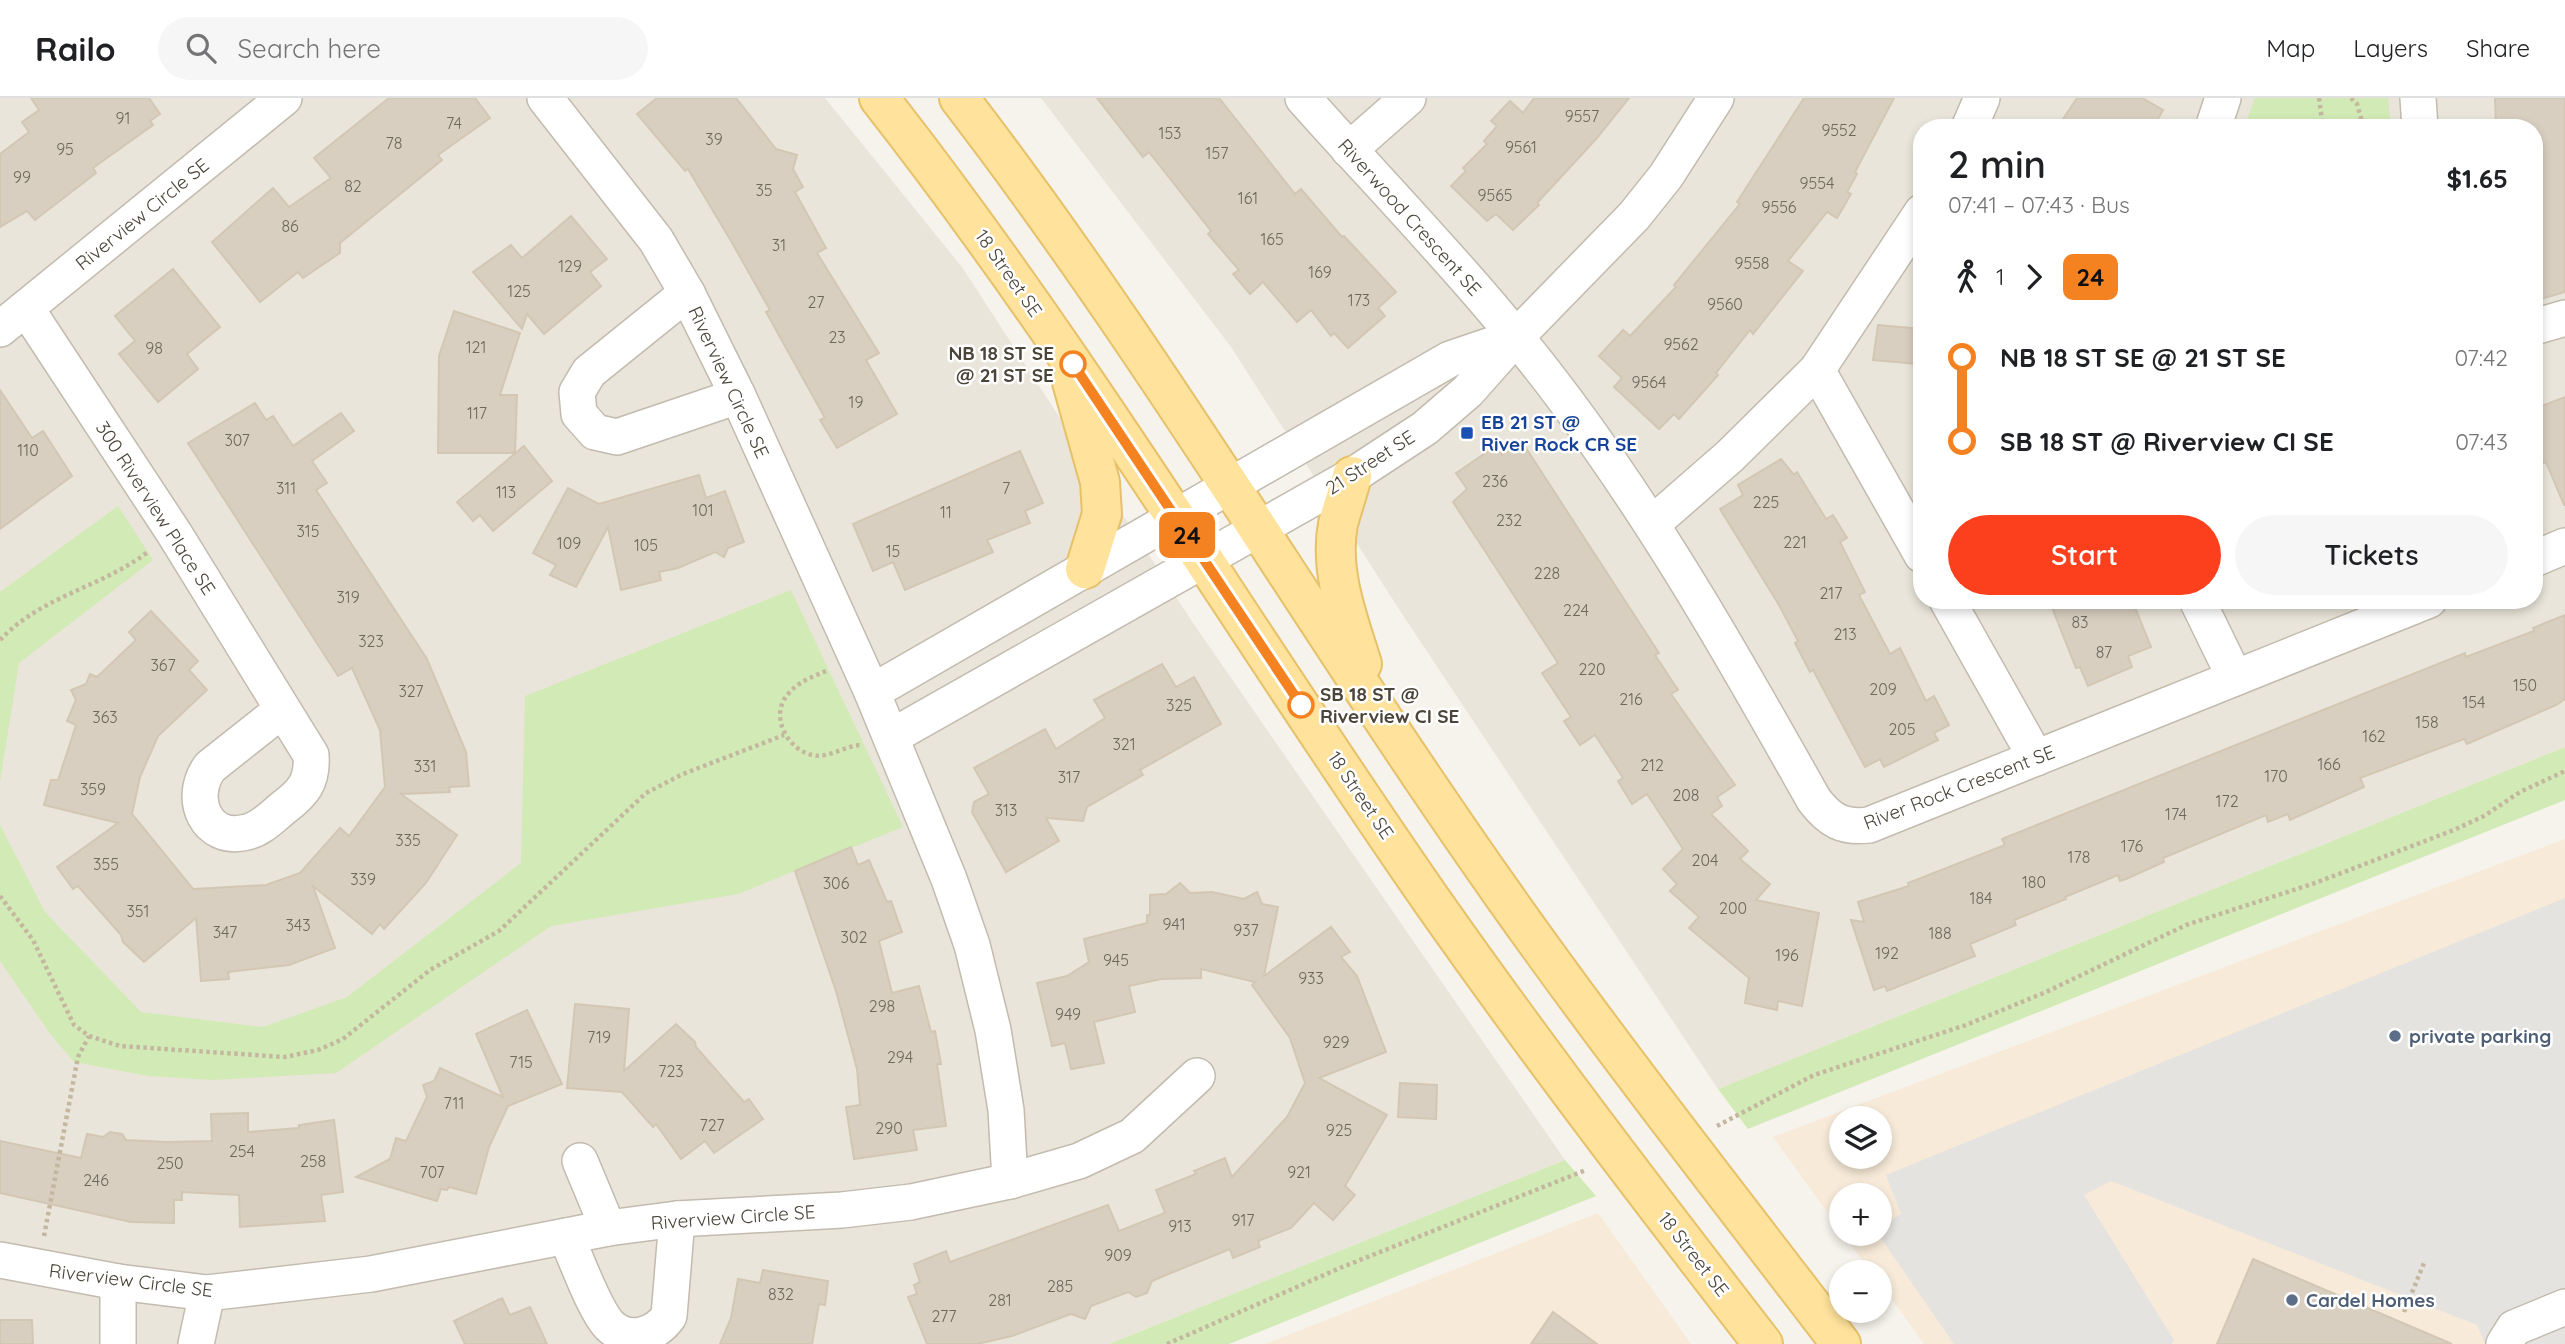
<!DOCTYPE html>
<meta charset="utf-8">
<style>
:root{--surface:#fff;--page:#f6f6f6;--text:#202124;--muted:#757577;--line:#e0e0e0;--accent:#fc3f1d}
body{margin:0;font-family:Quicksand,sans-serif;background:var(--page);color:var(--text);height:100vh;display:flex;flex-direction:column;font-size:26px;white-space:nowrap}
*{box-sizing:border-box;margin:0}
p{font-size:23px;color:var(--muted)}
.icon{flex:none;width:38px;height:38px;fill:none;stroke:currentColor;stroke-width:2;stroke-linecap:round;stroke-linejoin:round}
.map{position:relative;flex:1;overflow:hidden}
.side{position:absolute;left:1913px;top:21px;width:630px;height:490px;display:flex;flex-direction:column;background:var(--surface);border-radius:28px;box-shadow:0 4px 10px #0003}
.side>*{flex:none}
.badge{padding:0 14px;border-radius:10px;font-size:24px;line-height:46px}
.fabs{position:absolute;left:1829px;top:1008px;display:grid;gap:14px}
.fabs a{display:grid;place-items:center;width:63px;height:63px;border-radius:50%;background:var(--surface);box-shadow:0 4px 10px #0003;font-size:35px}
.map>.badge{position:absolute;translate:-50% -50%;box-shadow:0 0 0 4px #fff}
.legs{display:flex;align-items:center;gap:10px;height:77px;padding:0 35px;font-size:23px}
.legs p{margin-inline-start:auto}
.overview{display:flex;align-items:center;justify-content:space-between;height:119px;padding:0 35px}
h1{font-size:38px;font-weight:600;line-height:52px}
.button{display:flex;gap:14px;margin-top:auto;padding:14px 35px}
.button a{flex:1;height:80px;border-radius:42px;background:var(--accent);color:#fff;font-size:28px;font-weight:600;line-height:80px;text-align:center}
.button a+a{background:var(--page);color:var(--text)}
ul{padding:0 35px;list-style:none}
li{display:flex;align-items:center;gap:24px;height:84px;font-size:26px}
li i{display:grid;place-items:center;width:10px;height:100%;margin:0 9px;background:currentColor}
li i::after{content:'';width:18px;height:18px;margin:-9px;border:5px solid;border-radius:50%;background:var(--surface)}
li p{margin-inline-start:auto}
li:first-child i{background:linear-gradient(#0000 50%,currentColor 0)}
li:last-child i{background:linear-gradient(currentColor 50%,#0000 0)}
header{display:flex;align-items:center;gap:42px;box-sizing:border-box;height:98px;padding:0 35px;background:var(--surface);border-bottom:2px solid var(--line)}
header strong{font-size:33px}
nav{display:flex;gap:38px;margin-inline-start:auto;font-size:24px}
.search{width:490px;height:63px;background:var(--page);display:flex;align-items:center;gap:18px;box-sizing:border-box;padding:0 24px;border-radius:38px;color:var(--muted);font-size:26px}
.map>svg:first-child{display:block}
.residential{fill:#eae5da;fill-rule:evenodd}
.commercial{fill:#f7ead8;fill-rule:evenodd}
.green{fill:#d2eab5}
.parking{fill:#e5e3e0}
.building{fill:#d8cfc1;stroke:#d3c7b4;stroke-width:2}
.lines{fill:none;stroke-linecap:round;stroke-linejoin:round}
.minor-casing{stroke:#c2bbae;stroke-width:38}
.major-casing{stroke:#e6c16a;stroke-width:42}
.path{stroke:#c4b79f;stroke-width:4.5;stroke-dasharray:3.5 3.5;stroke-linecap:butt}
.minor{stroke:#fff;stroke-width:35}
.major{stroke:#ffe39c;stroke-width:38}
.line-1-casing{stroke:#fff;stroke-width:16}
.line-1{stroke:#f58220;stroke-width:10}
.stop-1-dot{fill:#fff;stroke:#f58220;stroke-width:3.5}
.transit-dot{fill:#1a4fb4;stroke:#fff;stroke-width:2.5}
.service-dot{fill:#5c6f8a;stroke:#fff;stroke-width:2.5}
.labels{text-anchor:middle;dominant-baseline:central;stroke-width:5;stroke-linejoin:round;paint-order:stroke}
.number-label{font-size:16px;fill:#6e675b}
.street-label{font-size:19px;fill:#4b4439;stroke:#fff}
.stop-label{font-size:19px;font-weight:bold;fill:#4b4439;stroke:#fff;text-anchor:end}
.transit-label{font-size:19px;font-weight:bold;fill:#164399;stroke:#fff;text-anchor:start}
.service-label{font-size:19px;font-weight:bold;fill:#4e5e75;stroke:#fff;text-anchor:start}
</style>
<header>
<strong>Railo</strong>
<div class="search"><svg class="icon" aria-label="search" viewBox="0 0 24 24"><circle cx="10" cy="10" r="6"/><path d="M15 15l6 6"/></svg>Search here</div>
<nav><a>Map</a><a>Layers</a><a>Share</a></nav>
</header>
<div class="map">
<svg width="2565" height="1246" viewBox="0 0 2565 1246">
<rect width="100%" height="100%" fill="#f6f3ec"/>
<g class="residential">
<path d="M0,0H825L962,169L1193,525L1565,1062L1109,1246H0Z"/>
<path d="M1041,0H2565V649L1718,991L1404,519L1231,249ZM1922,30H2534V502H1922Z"/>
</g>
<g class="commercial">
<path d="M2565,741V1246H1924L1880,1185V1174H1871L1843,1136H1880V1097H1841V1133L1773,1039ZM1841,1020H1880V1059H1841Z"/>
<path d="M1598,1115L1691,1246H1265Z"/>
</g>
<g class="green">
<path d="M2255,0H2388L2391,30H2244Z"/>
<path d="M118,408L153,462L19,565L0,684V494Z"/>
<path d="M791,492L903,729L738,796L551,828L336,975L213,982L148,978L74,964L51,937L0,863V727L45,814L141,914L263,929L347,899L521,765L525,598Z"/>
<path d="M2565,649V702L1748,1031L1718,991Z"/>
<path d="M1565,1062L1596,1098L1229,1246H1109Z"/>
</g>
<path class="parking" d="M2565,800V1246H2485L2477,1227L2111,1083L2084,1097L2174,1242L2172,1246H1954L1878,1136L1880,1129L1901,1116L1886,1077Z"/>
<g class="building">
<path d="M31,0H149L160,16L150,23L153,27L93,70L96,75L35,122L27,113L0,129V56L29,34L22,24L39,12Z"/>
<path d="M389,0H475L490,20L438,57L442,62L340,145V155L303,180L298,174L260,204L212,144L273,90L289,109L331,80L314,60Z"/>
<path d="M657,0H736L776,51L797,57L793,71L803,89L795,94L826,150L817,155L879,255L866,262L897,316L837,350L820,322L825,320L766,214L770,212L731,143L688,71L685,73L637,16Z"/>
<path d="M1097,0H1219L1295,96L1301,91L1342,139L1344,138L1396,194L1378,210L1385,218L1348,250L1334,235L1331,238L1311,212L1297,224L1263,184L1250,196L1233,176L1239,172L1208,136L1211,133L1149,54L1143,59Z"/>
<path d="M1534,0H1629L1597,40L1537,105L1539,107L1513,132L1496,116L1487,123L1451,88L1466,73L1463,70L1487,46L1484,43L1497,28L1491,23L1510,3L1523,15Z"/>
<path d="M1804,0H1894L1855,74L1857,76L1847,94L1851,96L1837,120L1827,114L1788,163L1803,173L1753,236L1750,232L1716,275L1718,277L1679,321L1674,316L1659,331L1614,289L1622,280L1599,258L1623,232L1630,238L1676,189L1674,187L1740,106L1737,104Z"/>
<path d="M2077,0H2142L2163,12L2153,30H2057Z"/>
<path d="M2495,0H2565V194L2534,203V30H2496Z"/>
<path d="M571,118L607,161L590,174L601,188L544,236L527,216L522,231L473,174L511,147L522,160Z"/>
<path d="M173,171L220,229L187,256L198,271L158,304L119,256L135,243L115,218Z"/>
<path d="M454,213L520,235L500,297H517L515,355H438L439,258Z"/>
<path d="M1878,227L1922,231L1917,266L1873,262Z"/>
<path d="M0,292L32,340L43,333L72,378L0,431Z"/>
<path d="M2565,299V407H2564L2546,364L2534,369V311Z"/>
<path d="M255,305L266,322L273,318L293,348L341,315L354,333L312,363L327,385L316,392L427,561L466,654L469,688L449,689L450,694L401,696L457,737L426,785L384,831L380,826L372,836L313,788L335,850L289,867L228,874L229,881L201,883L196,820L144,864L123,844L121,837L78,788L73,791L57,769L118,725L44,707L51,682H58L76,627L67,623L76,602L71,592L86,586L90,576L97,579L136,542L129,534L151,513L198,563L189,572L207,592L158,638L140,679L132,716L193,791L266,787L300,775L340,730L349,738L385,689L380,632L352,570L338,578L188,345Z"/>
<path d="M1522,344L1659,555L1655,557L1678,592L1671,596L1735,687L1717,699L1722,708L1711,716L1748,753L1740,761L1770,786L1756,802L1819,815L1802,908L1778,903L1777,912L1745,905L1749,880L1689,830L1699,819L1670,793L1677,786L1663,771L1683,751L1647,696L1632,706L1618,683L1623,680L1595,637L1580,647L1564,623L1571,619L1542,575L1558,565L1453,404L1467,391L1456,375L1496,348L1502,357Z"/>
<path d="M524,348L552,383L493,433L480,417L473,423L457,404Z"/>
<path d="M1020,353L1043,405L1025,413L1030,425L987,442L993,454L905,492L893,464L873,473L853,426Z"/>
<path d="M1781,361L1794,377L1797,374L1826,421L1833,417L1847,440L1840,444L1865,494L1859,497L1890,556L1900,550L1926,603L1934,598L1949,627L1934,635L1938,642L1884,669L1880,661L1865,669L1813,572L1810,574L1795,545L1798,543L1779,507L1720,411L1743,397L1738,387Z"/>
<path d="M699,377L706,400L725,393L744,444L728,450L724,459L715,454L678,470L659,474L661,482L621,492L608,429L576,489L550,477L556,467L533,455L568,390L599,406Z"/>
<path d="M2049,502H2132L2151,549L2128,558L2132,569L2088,588L2080,569L2076,570Z"/>
<path d="M2565,517V601L2556,607L2467,646L2464,641L2360,680L2364,689L2290,722L2288,716L2268,724L2266,717L2163,760L2164,764L2126,781L2120,783L2118,777L2065,799L2066,801L2014,822L2016,827L1970,846L1975,858L1887,893L1885,888L1874,892L1851,822L1864,824L1858,804L1909,788L1908,785L2005,747L2002,741L2465,555L2466,559L2534,533L2533,530Z"/>
<path d="M1162,566L1176,589L1194,579L1221,626L1140,672L1143,677L1087,709L1083,723L1046,720L1059,743L1006,774L972,714L974,704L989,696L974,670L1045,631L1056,651L1105,620L1094,602Z"/>
<path d="M851,749L858,767L869,762L887,804L891,803L902,834L879,843L892,895L919,888L931,934L935,933L941,966H937L946,1028L913,1032L917,1052L854,1061L846,1009L860,1007L857,971L836,893L795,773Z"/>
<path d="M1180,785L1190,795L1212,794L1244,801L1257,794L1262,806L1278,809L1264,878L1331,829L1350,854L1341,859L1357,878L1386,954L1319,980L1387,1017L1345,1088L1355,1097L1333,1122L1314,1105L1291,1130L1258,1143L1260,1149L1233,1160L1230,1151L1166,1177L1152,1183L1147,1195L1136,1199L1128,1194L1091,1208L1085,1221L1071,1216L1012,1238L977,1246H927L908,1199L917,1196L914,1187L920,1184L914,1166L946,1153L950,1164L1108,1107L1119,1133L1165,1115L1156,1092L1196,1076L1194,1073L1225,1060L1232,1079L1287,1019L1305,985L1290,940L1252,887L1255,884L1201,871V880L1161,881L1129,888L1135,914L1094,924L1104,965L1071,971L1065,945L1052,948L1037,885L1067,878L1089,864L1084,841L1147,825V817H1150V797L1166,796Z"/>
<path d="M575,906L629,911L624,973L676,926L695,944L696,949L744,1004L749,1001L763,1021L714,1055L705,1043L681,1061L656,1026L653,1029L622,994L567,990Z"/>
<path d="M527,912L562,986L508,1008L489,1049L476,1096L449,1089L447,1092L441,1091L437,1103L356,1079L390,1061L396,1040L406,1043L427,999L423,987L434,983L440,970L503,999L476,936Z"/>
<path d="M1400,985L1437,987L1436,1021L1398,1019Z"/>
<path d="M248,1015V1034L299,1030V1027L334,1022L343,1094L321,1097L325,1123L240,1129L239,1097L182,1094V1102H174V1125L131,1124L0,1095V1043L81,1060L87,1036L103,1039L110,1034L122,1036L126,1042L167,1044L212,1043L211,1016Z"/>
<path d="M2253,1161L2452,1246H2217Z"/>
<path d="M763,1172L828,1183L825,1207L819,1206L812,1246H720L731,1220L738,1181L760,1185Z"/>
<path d="M502,1200L510,1217L530,1209L547,1246H465L454,1223Z"/>
<path d="M1553,1214L1597,1246H1531Z"/>
<path d="M0,1222H32L33,1246H0Z"/>
</g>
<g class="lines">
<g class="minor-casing">
<g id="minor">
<path d="M1303,0C1392,100 1486,195 1566,303C1660,429 1737,565 1814,702C1830,723 1843,730 1869,727L2429,502"/>
<path d="M2418,0L2420,30"/>
<path d="M1969,30L1982,0"/>
<path d="M2213,30L2223,0"/>
<path d="M1349,52L1408,0"/>
<path d="M687,195L589,274L577,294L579,316L595,334L617,339L738,298"/>
<path d="M26,210L174,435L311,657C313,684 303,695 283,710C272,719 261,731 247,734C206,745 187,700 210,669L282,612"/>
<path d="M2534,229L2565,220"/>
<path d="M0,231L284,0"/>
<path d="M1817,272L1922,457"/>
<path d="M1652,426L1730,358L1817,272L1922,114"/>
<path d="M2534,461L2565,448"/>
<path d="M1947,502L2036,660"/>
<path d="M2197,502L2235,580"/>
<path d="M872,594L1450,261L1512,240"/>
<path d="M891,639L1352,378L1425,330L1468,293L1516,239L1634,118L1666,78L1716,0"/>
<path d="M580,1063L608,1130"/>
<path d="M1010,1083L1079,1063L1132,1038L1197,978"/>
<path d="M566,1138C576,1160 594,1211 609,1227C628,1246 655,1238 669,1218L677,1121"/>
<path d="M0,1162L118,1184L207,1195L371,1176L608,1130L677,1121L842,1112L911,1104L1010,1083L1006,1012L993,932L972,847L949,781L872,594L738,298L687,195L656,142L545,0"/>
<path d="M118,1184V1246"/>
<path d="M196,1246L207,1195"/>
<path d="M2504,1246L2514,1230L2565,1209"/>
</g>
</g>
<g class="major-casing">
<g id="major">
<path d="M879,0C1080,256 1246,536 1432,803C1538,954 1650,1100 1763,1246"/>
<path d="M959,0C1156,256 1318,535 1504,798C1612,951 1728,1098 1841,1246"/>
<path d="M1072,284L1100,384L1102,416L1085,471"/>
<path d="M1352,378C1348,394 1342,410 1338,426C1329,473 1348,521 1362,566"/>
</g>
</g>
<g class="path">
<path d="M2319,0L2323,30"/>
<path d="M2351,0L2357,6L2364,30"/>
<path d="M0,542C43,497 98,491 148,454"/>
<path d="M826,573C812,579 798,584 788,596C769,618 787,651 812,657C828,661 844,648 860,647"/>
<path d="M0,798L33,842L74,927L89,938L120,948L285,959L318,952L343,941L430,872L499,833L646,695L683,676L784,637"/>
<path d="M1717,1028L1814,977L1966,927L2046,894L2186,827L2315,785L2454,732L2484,718L2520,694L2565,673"/>
<path d="M44,1138L78,959L89,938"/>
<path d="M2404,1214L2424,1165"/>
<path d="M1167,1246L1340,1170L1586,1072"/>
</g>
<use href="#minor" class="minor"/>
<use href="#major" class="major"/>
</g>
<g class="lines">
<g class="line-1-casing">
<path id="line-1" d="M1073,266L1301,607"/>
</g>
<use href="#line-1" class="line-1"/>
</g>
<g class="stop-1-dot">
<circle cx="1073" cy="266" r="12"/>
<circle cx="1301" cy="607" r="12"/>
</g>
<rect class="transit-dot" x="1460" y="328" width="14" height="14" rx="3.5"/>
<g class="service-dot">
<circle cx="2395" cy="938" r="7"/>
<circle cx="2292" cy="1202" r="7"/>
</g>
<g class="labels">
<g class="number-label">
<text x="1582" y="18">9557</text>
<text x="123" y="20">91</text>
<text x="454" y="25">74</text>
<text x="1839" y="32">9552</text>
<text x="1170" y="35">153</text>
<text x="714" y="41">39</text>
<text x="394" y="45">78</text>
<text x="1521" y="49">9561</text>
<text x="65" y="51">95</text>
<text x="1217" y="55">157</text>
<text x="22" y="79">99</text>
<text x="1817" y="85">9554</text>
<text x="353" y="88">82</text>
<text x="764" y="92">35</text>
<text x="1495" y="97">9565</text>
<text x="1248" y="100">161</text>
<text x="1779" y="109">9556</text>
<text x="290" y="128">86</text>
<text x="1272" y="141">165</text>
<text x="779" y="147">31</text>
<text x="1752" y="165">9558</text>
<text x="570" y="168">129</text>
<text x="1320" y="174">169</text>
<text x="519" y="193">125</text>
<text x="1359" y="202">173</text>
<text x="816" y="204">27</text>
<text x="1725" y="206">9560</text>
<text x="837" y="239">23</text>
<text x="1681" y="246">9562</text>
<text x="476" y="249">121</text>
<text x="154" y="250">98</text>
<text x="1649" y="284">9564</text>
<text x="856" y="304">19</text>
<text x="477" y="315">117</text>
<text x="237" y="342">307</text>
<text x="28" y="352">110</text>
<text x="1495" y="383">236</text>
<text x="286" y="390">311</text>
<text x="1006" y="390">7</text>
<text x="506" y="394">113</text>
<text x="1766" y="404">225</text>
<text x="703" y="412">101</text>
<text x="946" y="414">11</text>
<text x="1509" y="422">232</text>
<text x="308" y="433">315</text>
<text x="1795" y="444">221</text>
<text x="569" y="445">109</text>
<text x="646" y="447">105</text>
<text x="893" y="453">15</text>
<text x="1547" y="475">228</text>
<text x="1831" y="495">217</text>
<text x="348" y="499">319</text>
<text x="1576" y="512">224</text>
<text x="2080" y="524">83</text>
<text x="1845" y="536">213</text>
<text x="371" y="543">323</text>
<text x="2104" y="554">87</text>
<text x="163" y="567">367</text>
<text x="1592" y="571">220</text>
<text x="2525" y="587">150</text>
<text x="1883" y="591">209</text>
<text x="411" y="593">327</text>
<text x="1631" y="601">216</text>
<text x="2474" y="604">154</text>
<text x="1179" y="607">325</text>
<text x="105" y="619">363</text>
<text x="2427" y="624">158</text>
<text x="1902" y="631">205</text>
<text x="2374" y="638">162</text>
<text x="1124" y="646">321</text>
<text x="2329" y="666">166</text>
<text x="1652" y="667">212</text>
<text x="425" y="668">331</text>
<text x="2276" y="678">170</text>
<text x="1069" y="679">317</text>
<text x="93" y="691">359</text>
<text x="1686" y="697">208</text>
<text x="2227" y="703">172</text>
<text x="1006" y="712">313</text>
<text x="2176" y="716">174</text>
<text x="408" y="742">335</text>
<text x="2132" y="748">176</text>
<text x="2079" y="759">178</text>
<text x="1705" y="762">204</text>
<text x="106" y="766">355</text>
<text x="363" y="781">339</text>
<text x="2034" y="784">180</text>
<text x="836" y="785">306</text>
<text x="1981" y="800">184</text>
<text x="1733" y="810">200</text>
<text x="138" y="813">351</text>
<text x="1174" y="826">941</text>
<text x="298" y="827">343</text>
<text x="1246" y="832">937</text>
<text x="225" y="834">347</text>
<text x="1940" y="835">188</text>
<text x="854" y="839">302</text>
<text x="1887" y="855">192</text>
<text x="1787" y="857">196</text>
<text x="1116" y="862">945</text>
<text x="1311" y="880">933</text>
<text x="882" y="908">298</text>
<text x="1068" y="916">949</text>
<text x="599" y="939">719</text>
<text x="1336" y="944">929</text>
<text x="900" y="959">294</text>
<text x="521" y="964">715</text>
<text x="671" y="973">723</text>
<text x="454" y="1005">711</text>
<text x="712" y="1027">727</text>
<text x="889" y="1030">290</text>
<text x="1339" y="1032">925</text>
<text x="242" y="1053">254</text>
<text x="313" y="1063">258</text>
<text x="170" y="1065">250</text>
<text x="432" y="1074">707</text>
<text x="1299" y="1074">921</text>
<text x="96" y="1082">246</text>
<text x="1243" y="1122">917</text>
<text x="1180" y="1128">913</text>
<text x="1118" y="1157">909</text>
<text x="1060" y="1188">285</text>
<text x="781" y="1196">832</text>
<text x="1000" y="1202">281</text>
<text x="944" y="1218">277</text>
</g>
<g class="street-label">
<text transform="translate(142 116) rotate(-39)">Riverview Circle SE</text>
<text transform="translate(1410 119) rotate(48)">Riverwood Crescent SE</text>
<text transform="translate(1009 175) rotate(55)">18 Street SE</text>
<text transform="translate(729 284) rotate(65)">Riverview Circle SE</text>
<text transform="translate(1370 364) rotate(-33)">21 Street SE</text>
<text transform="translate(156 410) rotate(57)">300 Riverview Place SE</text>
<text transform="translate(1959 689) rotate(-21)">River Rock Crescent SE</text>
<text transform="translate(1361 697) rotate(56)">18 Street SE</text>
<text transform="translate(733 1119) rotate(-4)">Riverview Circle SE</text>
<text transform="translate(1694 1156) rotate(52)">18 Street SE</text>
<text transform="translate(131 1182) rotate(7)">Riverview Circle SE</text>
</g>
<g class="stop-label">
<text x="1054" y="255">NB 18 ST SE<tspan x="1054" dy="22">@ 21 ST SE</tspan></text>
<text x="1320" y="596" text-anchor="start">SB 18 ST @<tspan x="1320" dy="22">Riverview CI SE</tspan></text>
</g>
<g class="transit-label">
<text x="1481" y="324">EB 21 ST @<tspan x="1481" dy="22">River Rock CR SE</tspan></text>
</g>
<g class="service-label">
<text x="2409" y="938">private parking</text>
<text x="2306" y="1202">Cardel Homes</text>
</g>
</g>
</svg>
<div class="fabs">
<a><svg class="icon" aria-label="layers" viewBox="0 0 24 24"><path d="M12 4l9 5-9 5-9-5zM3 14l9 5 9-5"/></svg></a>
<a>+</a>
<a>−</a>
</div>
<b class="badge" style="left:1187px;top:437px;background:#f58220;color:#111">24</b>
<section class="side">
<div class="overview"><div><h1>2 min</h1><p>07:41 – 07:43 · Bus</p></div><b>$1.65</b></div>
<div class="legs"><svg class="icon" aria-label="walk" viewBox="0 0 24 24"><circle cx="13" cy="4" r="2"/><path d="M13 8l-2 6 4 7M11 14l-3 7M7 12l3-4h3l4 4"/></svg>1<svg class="icon" aria-label="forward" viewBox="0 0 24 24"><path d="M9 5l7 7-7 7"/></svg><b class="badge" style="background:#f58220;color:#111">24</b></div>
<ul>
<li><i style="color:#f58220"></i><b>NB 18 ST SE @ 21 ST SE</b><p>07:42</p></li>
<li><i style="color:#f58220"></i><b>SB 18 ST @ Riverview CI SE</b><p>07:43</p></li>
</ul>
<div class="button"><a>Start</a><a>Tickets</a></div>
</section>
</div>
